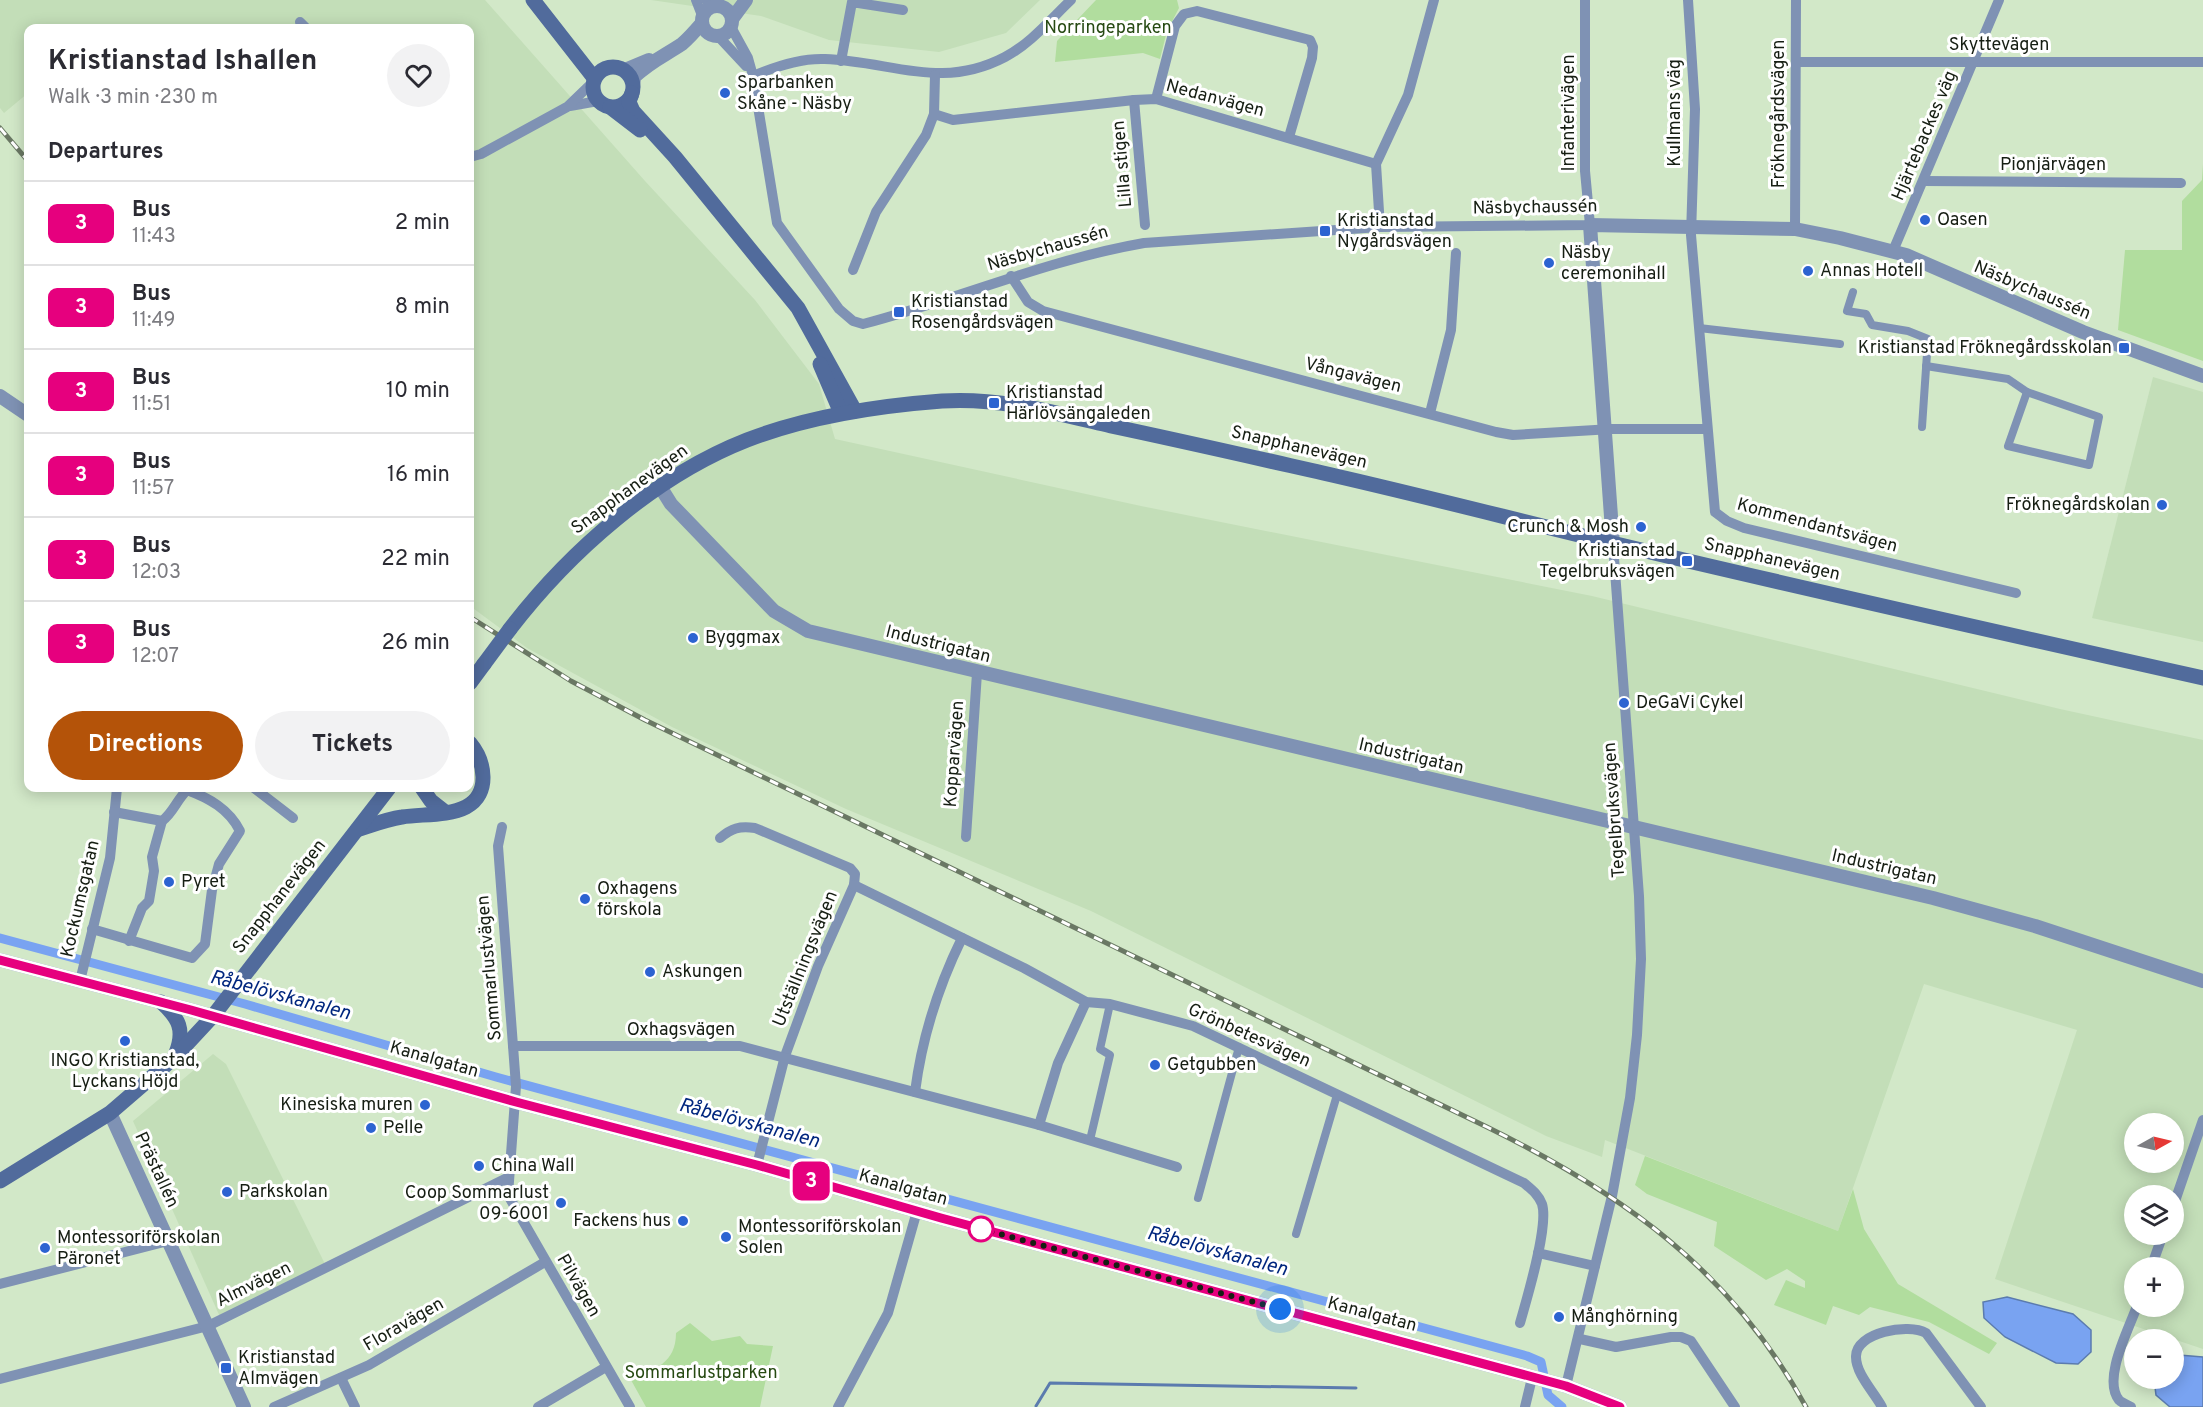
<!DOCTYPE html>
<meta charset="utf-8">
<style>
:root{--surface:#fff;--page:#f2f2f3;--text:#2b2b33;--muted:#7c7c81;--line:#e1e1e2;--accent:#b45309}
body{margin:0;font-family:Overpass,sans-serif;background:var(--page);color:var(--text);height:100vh;display:flex;flex-direction:column;font-size:22px;white-space:nowrap}
*{box-sizing:border-box;margin:0}
p{font-size:20px;color:var(--muted)}
.icon{flex:none;width:33px;height:33px;fill:none;stroke:currentColor;stroke-width:2;stroke-linecap:round;stroke-linejoin:round}
.map{position:relative;flex:1;overflow:hidden}
.sheet{position:absolute;left:24px;top:24px;width:450px;height:768px;display:flex;flex-direction:column;background:var(--surface);border-radius:12px;box-shadow:0 3px 15px #0003}
.sheet>*{flex:none}
.badge{padding:0 12px;border-radius:9px;font-size:21px;line-height:39px}
.needle{width:39px;rotate:82deg}
.tools{position:absolute;left:2124px;top:1113px;display:grid;gap:12px}
.tools a{display:grid;place-items:center;width:60px;height:60px;border-radius:50%;background:var(--surface);box-shadow:0 3px 15px #0003;font-size:30px}
.you{position:absolute;width:30px;height:30px;margin:-15px;border:4px solid #fff;border-radius:50%;background:#1a73e8;box-shadow:0 0 0 9px #1a73e833}
.map>.badge{position:absolute;translate:-50% -50%;box-shadow:0 0 0 3px #fff}
h2{padding:0 24px;font-size:22px;line-height:54px}
.round{display:grid;place-items:center;flex:none;width:63px;height:63px;border-radius:32px;background:var(--page)}
.head{display:flex;align-items:center;justify-content:space-between;height:102px;padding:0 24px}
h1{font-size:28px;font-weight:700;line-height:45px}
.button{display:flex;gap:12px;margin-top:auto;padding:12px 24px}
.button a{flex:1;height:69px;border-radius:36px;background:var(--accent);color:#fff;font-size:24px;font-weight:700;line-height:69px;text-align:center}
.button a+a{background:var(--page);color:var(--text)}
ul{padding:0;list-style:none}
li{display:flex;align-items:center;gap:18px;height:84px;padding:0 24px;border-top:2px solid var(--line)}
li div{flex:1}
li b{display:block;font-size:22px}
li em{font-style:normal}
li .badge{min-width:66px;font-weight:700;text-align:center}
.map>svg:first-child{display:block}
.built{fill:#c3deb8;fill-rule:evenodd}
.green{fill:#b1dd9e}
.water{fill:#79a3f1;stroke:#5b7bae;stroke-width:1.5}
.lines{fill:none;stroke-linecap:round;stroke-linejoin:round}
.stream{stroke:#5b7bae;stroke-width:3}
.canal{stroke:#79a3f1;stroke-width:9}
.pedestrian{stroke:#7f92b4;stroke-width:8}
.minor{stroke:#7f92b4;stroke-width:10}
.tertiary{stroke:#7f92b4;stroke-width:14}
.secondary{stroke:#516b9c;stroke-width:15}
.rail-casing{stroke:#6a7864;stroke-width:5}
.rail{stroke:#fff;stroke-width:3;stroke-dasharray:9;stroke-linecap:butt}
.secondary-bridge{stroke:#516b9c;stroke-width:15}
.line-casing{stroke:#fff;stroke-width:14}
.line{stroke:#e6007e;stroke-width:9}
.walk{stroke:#161e13;stroke-width:6;stroke-dasharray:0 10.8}
.poi-dot{fill:#2c63d1;stroke:#fff;stroke-width:2}
.stop-dot{fill:#fff;stroke:#e6007e;stroke-width:3}
.labels{text-anchor:middle;dominant-baseline:central;stroke-width:6;stroke-linejoin:round;paint-order:stroke}
.park-label{font-size:18px;fill:#274a13;stroke:#fff}
.street-label{font-size:18px;fill:#161e13;stroke:#fff}
.poi-label{font-size:18px;fill:#161e13;stroke:#fff;text-anchor:start}
.water-label{font-size:20px;font-style:italic;fill:#00267e;stroke:#fff}
</style>
<div class="map">
<svg width="2203" height="1407" viewBox="0 0 2203 1407">
<rect width="100%" height="100%" fill="#d2e8c8"/>
<g class="built">
<path d="M0,0H485L645,181L755,300L819,384L835,439L1141,506L1592,596L2060,709L2203,740V1349L1995,1279L2077,1030L1924,984L1838,1231L1605,1140L1602,1157L1546,1136L1091,911L846,809L672,727L527,648L470,606V28H28V93L4,113L0,108ZM2134,1124H2174V1162H2134ZM2134,1196H2174V1234H2134ZM2134,1268H2174V1306H2134Z"/>
<path d="M651,0H1040L1006,33L939,52L829,40L761,16Z"/>
<path d="M2153,377L2203,392V642L2092,618Z"/>
<path d="M213,1054L226,1064L325,1264L220,1317L133,1121Z"/>
</g>
<g class="green">
<path d="M1096,0H1177L1179,8L1167,31L1160,59L1143,53L1055,62L1057,41Z"/>
<path d="M2203,164V361L2118,330L2125,250H2182V201L2202,180Z"/>
<path d="M1645,1156L1838,1231L1853,1189L1864,1229L1898,1284L1997,1343L1989,1354L1929,1322L1870,1307L1859,1315L1833,1306L1826,1325L1774,1305L1786,1280L1805,1288V1281L1787,1269L1766,1280L1714,1246L1717,1222L1647,1194L1635,1185Z"/>
<path d="M690,1323L712,1341L740,1336L747,1344L773,1346L760,1407H646L631,1380C655,1369 676,1363 676,1333Z"/>
</g>
<g class="water">
<path d="M2007,1297L2073,1314L2091,1330V1352L2078,1364L2056,1363L2005,1337L1984,1318L1983,1302Z"/>
<path d="M2179,1355L2203,1357V1407H2170L2156,1395L2154,1379L2174,1378V1358Z"/>
</g>
<g class="lines">
<path class="stream" d="M1036,1406L1050,1383L1356,1388"/>
<path class="canal" d="M0,938L245,1004L496,1077L1527,1356L1541,1362L1548,1395L1562,1407"/>
<g class="pedestrian">
<path d="M1853,292L1847,311L1866,314L1872,325L1908,331L1928,339L1922,427"/>
<path d="M1699,328L1840,344"/>
<path d="M1926,366L2008,379L2027,392"/>
<path d="M2027,392L2099,417L2089,465L2008,446Z"/>
<path d="M1090,1140L1110,1055L1100,1049L1110,1004"/>
<path d="M1198,1198L1239,1047"/>
<path d="M1296,1234L1337,1095"/>
</g>
<g class="minor">
<path d="M696,0L703,18"/>
<path d="M706,0L716,6"/>
<path d="M1688,0L1695,109L1691,235L1715,512L1727,521L1744,528L2016,593"/>
<path d="M300,22L306,28"/>
<path d="M731,27L748,58L753,76L777,223L839,309L853,321L863,324C958,299 1047,260 1144,243L1380,227L1590,225L1585,171V0"/>
<path d="M718,36L746,66"/>
<path d="M841,61L852,2L903,10"/>
<path d="M1796,62H2203"/>
<path d="M753,76C774,67 802,58 825,59C891,61 940,91 1005,57C1030,44 1050,20 1071,0"/>
<path d="M1156,99L1175,26L1184,14L1197,11L1310,40L1313,47L1312,58L1289,137"/>
<path d="M1134,100L1145,225"/>
<path d="M570,106L598,101"/>
<path d="M934,114L953,120L1134,100L1156,99L1376,164"/>
<path d="M470,157L481,154L567,107L593,82"/>
<path d="M1924,181L2181,183"/>
<path d="M1380,227L1376,164L1408,95L1434,0"/>
<path d="M1795,229L1796,0"/>
<path d="M1893,251L1999,0"/>
<path d="M853,270L876,212L926,135L934,114L935,75"/>
<path d="M1011,276L1028,302L1043,311L1496,432L1513,435L1612,429H1707"/>
<path d="M1430,413L1451,330L1456,253"/>
<path d="M254,788L293,818"/>
<path d="M502,827L498,846L516,1086L508,1195L630,1407"/>
<path d="M966,837L977,673"/>
<path d="M720,838C732,828 739,826 755,828L850,868L855,874L854,885L818,966L785,1056L757,1165"/>
<path d="M854,885L1024,968L1086,1002L1110,1004L1193,1026L1524,1183C1531,1189 1538,1194 1542,1204C1549,1226 1527,1298 1520,1323"/>
<path d="M92,929L192,958L205,944L212,890L219,864L240,831C229,809 209,798 187,790C176,801 173,813 162,821L114,812"/>
<path d="M129,941L142,908L149,901L154,871L152,857L162,821"/>
<path d="M80,981L110,858L117,788"/>
<path d="M513,1046H740L1039,1125L1177,1167"/>
<path d="M915,1092C922,1037 937,989 962,938"/>
<path d="M1039,1125L1058,1063L1086,1002"/>
<path d="M2174,1204L2203,1120"/>
<path d="M1538,1253L1595,1266"/>
<path d="M2151,1268L2163,1234"/>
<path d="M0,1284L168,1241"/>
<path d="M1580,1339L1616,1347L1671,1337H1681L1691,1341L1735,1407"/>
<path d="M341,1378L355,1407"/>
<path d="M0,1379L208,1326L507,1178"/>
<path d="M1566,1386L1612,1196L1630,1098L1637,1035L1641,959L1639,896L1613,544"/>
<path d="M274,1407L369,1365L545,1262"/>
<path d="M538,1407L606,1367"/>
<path d="M838,1407L888,1313L917,1211"/>
<path d="M1525,1407L1532,1378"/>
<path d="M1882,1407C1874,1392 1856,1374 1856,1357C1855,1332 1909,1323 1926,1333L1981,1407"/>
<path d="M2131,1407C2128,1405 2122,1403 2119,1400C2102,1379 2129,1329 2137,1306"/>
</g>
<g class="tertiary">
<circle cx="717" cy="21" r="15"/>
<path d="M732,19L746,0"/>
<path d="M625,70L649,60"/>
<path d="M633,88L634,77C651,61 664,56 682,44C689,38 696,30 702,23"/>
<path d="M0,396L28,415"/>
<path d="M661,488L671,504L774,611L808,631L1933,898L2035,926L2203,981"/>
<path d="M1613,544L1590,225L1795,229L1840,238L1906,255L2083,332L2203,376"/>
<path d="M0,960L191,1010L516,1102L757,1165L941,1218L1566,1386L1620,1407"/>
<path d="M110,1113L244,1407"/>
</g>
<g class="secondary">
<path d="M533,0L594,78"/>
<circle cx="613" cy="87" r="20"/>
<path d="M632,93L629,102L633,111L675,157L798,308L855,411"/>
<path d="M610,107L640,130"/>
<path d="M820,364L841,413"/>
<path d="M510,629C569,552 655,476 747,440C809,416 876,406 942,401C999,397 1056,413 1111,426C1182,441 1252,457 1323,473C1420,495 1516,520 1612,543C1809,590 2006,634 2203,678"/>
<path d="M470,683L484,664"/>
<path d="M422,788L431,801L445,812"/>
<path d="M357,830C372,825 387,819 402,817C421,814 449,816 466,807C491,794 485,761 470,743"/>
<path d="M161,1002C179,1018 185,1030 176,1053"/>
<path d="M0,1181L110,1113L175,1057L213,1016L389,788"/>
</g>
<g class="rail-casing">
<g id="rail">
<path d="M0,128L28,161"/>
<path d="M470,617L571,681L645,720L1487,1127C1623,1194 1731,1270 1806,1407"/>
</g>
</g>
<use href="#rail" class="rail"/>
<path class="secondary-bridge" d="M484,664L510,629"/>
</g>
<g class="lines">
<g class="line-casing">
<path id="line" d="M0,960L191,1010L516,1102L757,1165L941,1218L1566,1386L1620,1407"/>
</g>
<use href="#line" class="line"/>
<path class="walk" d="M981,1229L1280,1309"/>
</g>
<g class="poi-dot">
<circle cx="725" cy="93" r="6"/>
<circle cx="1925" cy="220" r="6"/>
<rect x="1319" y="225" width="12" height="12" rx="3"/>
<circle cx="1549" cy="263" r="6"/>
<circle cx="1808" cy="271" r="6"/>
<rect x="893" y="306" width="12" height="12" rx="3"/>
<rect x="2118" y="342" width="12" height="12" rx="3"/>
<rect x="988" y="397" width="12" height="12" rx="3"/>
<circle cx="2162" cy="505" r="6"/>
<circle cx="1641" cy="527" r="6"/>
<rect x="1681" y="555" width="12" height="12" rx="3"/>
<circle cx="693" cy="638" r="6"/>
<circle cx="1624" cy="703" r="6"/>
<circle cx="169" cy="882" r="6"/>
<circle cx="585" cy="899" r="6"/>
<circle cx="650" cy="972" r="6"/>
<circle cx="125" cy="1041" r="6"/>
<circle cx="1155" cy="1065" r="6"/>
<circle cx="425" cy="1105" r="6"/>
<circle cx="371" cy="1128" r="6"/>
<circle cx="479" cy="1166" r="6"/>
<circle cx="227" cy="1192" r="6"/>
<circle cx="561" cy="1203" r="6"/>
<circle cx="683" cy="1221" r="6"/>
<circle cx="726" cy="1237" r="6"/>
<circle cx="45" cy="1248" r="6"/>
<circle cx="1559" cy="1317" r="6"/>
<rect x="220" y="1362" width="12" height="12" rx="3"/>
</g>
<circle class="stop-dot" cx="981" cy="1229" r="12"/>
<g class="labels">
<g class="park-label">
<text x="1108" y="28">Norringeparken</text>
<text x="701" y="1373">Sommarlustparken</text>
</g>
<g class="street-label">
<text x="1999" y="45">Skyttevägen</text>
<text transform="translate(1215 99) rotate(15)">Nedanvägen</text>
<text transform="translate(1569 113) rotate(-90)">Infanterivägen</text>
<text transform="translate(1675 113) rotate(-90)">Kullmans väg</text>
<text transform="translate(1779 114) rotate(-90)">Fröknegårdsvägen</text>
<text transform="translate(1925 136) rotate(-67)">Hjärtebackes väg</text>
<text transform="translate(1123 164) rotate(-95)">Lilla stigen</text>
<text x="2053" y="165">Pionjärvägen</text>
<text transform="translate(1535 208) rotate(-1)">Näsbychaussén</text>
<text transform="translate(1048 249) rotate(-16)">Näsbychaussén</text>
<text transform="translate(2032 291) rotate(23)">Näsbychaussén</text>
<text transform="translate(1353 376) rotate(14)">Vångavägen</text>
<text transform="translate(1299 448) rotate(13)">Snapphanevägen</text>
<text transform="translate(630 490) rotate(-36)">Snapphanevägen</text>
<text transform="translate(1817 526) rotate(15)">Kommendantsvägen</text>
<text transform="translate(1772 560) rotate(13)">Snapphanevägen</text>
<text transform="translate(938 645) rotate(14)">Industrigatan</text>
<text transform="translate(955 754) rotate(-86)">Kopparvägen</text>
<text transform="translate(1411 757) rotate(13)">Industrigatan</text>
<text transform="translate(1615 810) rotate(-94)">Tegelbruksvägen</text>
<text transform="translate(1884 868) rotate(13)">Industrigatan</text>
<text transform="translate(280 897) rotate(-52)">Snapphanevägen</text>
<text transform="translate(81 899) rotate(-77)">Kockumsgatan</text>
<text transform="translate(806 959) rotate(-68)">Utställningsvägen</text>
<text transform="translate(490 968) rotate(-95)">Sommarlustvägen</text>
<text x="681" y="1030">Oxhagsvägen</text>
<text transform="translate(1249 1036) rotate(24)">Grönbetesvägen</text>
<text transform="translate(434 1060) rotate(16)">Kanalgatan</text>
<text transform="translate(156 1170) rotate(65)">Prästallén</text>
<text transform="translate(903 1188) rotate(16)">Kanalgatan</text>
<text transform="translate(254 1285) rotate(-26)">Almvägen</text>
<text transform="translate(578 1286) rotate(60)">Pilvägen</text>
<text transform="translate(1372 1315) rotate(15)">Kanalgatan</text>
<text transform="translate(404 1325) rotate(-30)">Floravägen</text>
</g>
<g class="poi-label">
<text x="737" y="83">Sparbanken<tspan x="737" dy="21">Skåne - Näsby</tspan></text>
<text x="1937" y="220">Oasen</text>
<text x="1337" y="221">Kristianstad<tspan x="1337" dy="21">Nygårdsvägen</tspan></text>
<text x="1561" y="253">Näsby<tspan x="1561" dy="21">ceremonihall</tspan></text>
<text x="1820" y="271">Annas Hotell</text>
<text x="911" y="302">Kristianstad<tspan x="911" dy="21">Rosengårdsvägen</tspan></text>
<text x="2112" y="348" text-anchor="end">Kristianstad Fröknegårdsskolan</text>
<text x="1006" y="393">Kristianstad<tspan x="1006" dy="21">Härlövsängaleden</tspan></text>
<text x="2150" y="505" text-anchor="end">Fröknegårdskolan</text>
<text x="1629" y="527" text-anchor="end">Crunch &amp; Mosh</text>
<text x="1675" y="551" text-anchor="end">Kristianstad<tspan x="1675" dy="21">Tegelbruksvägen</tspan></text>
<text x="705" y="638">Byggmax</text>
<text x="1636" y="703">DeGaVi Cykel</text>
<text x="181" y="882">Pyret</text>
<text x="597" y="889">Oxhagens<tspan x="597" dy="21">förskola</tspan></text>
<text x="662" y="972">Askungen</text>
<text x="125" y="1061" text-anchor="middle">INGO Kristianstad,<tspan x="125" dy="21">Lyckans Höjd</tspan></text>
<text x="1167" y="1065">Getgubben</text>
<text x="413" y="1105" text-anchor="end">Kinesiska muren</text>
<text x="383" y="1128">Pelle</text>
<text x="491" y="1166">China Wall</text>
<text x="239" y="1192">Parkskolan</text>
<text x="549" y="1193" text-anchor="end">Coop Sommarlust<tspan x="549" dy="21">09-6001</tspan></text>
<text x="671" y="1221" text-anchor="end">Fackens hus</text>
<text x="738" y="1227">Montessoriförskolan<tspan x="738" dy="21">Solen</tspan></text>
<text x="57" y="1238">Montessoriförskolan<tspan x="57" dy="21">Päronet</tspan></text>
<text x="1571" y="1317">Månghörning</text>
<text x="238" y="1358">Kristianstad<tspan x="238" dy="21">Almvägen</tspan></text>
</g>
<g class="water-label">
<text transform="translate(280 996) rotate(15)">Råbelövskanalen</text>
<text transform="translate(749 1124) rotate(15)">Råbelövskanalen</text>
<text transform="translate(1217 1252) rotate(15)">Råbelövskanalen</text>
</g>
</g>
</svg>
<div class="tools">
<a><svg class="needle" viewBox="-14 -14 28 28"><path d="M0-13l5 13h-10z" fill="#e53935"/><path d="M0 13l5-13h-10z" fill="#7c7c81"/></svg></a>
<a><svg class="icon" aria-label="layers" viewBox="0 0 24 24"><path d="M12 4l9 5-9 5-9-5zM3 14l9 5 9-5"/></svg></a>
<a>+</a>
<a>−</a>
</div>
<div class="you" style="left:1280px;top:1309px"></div>
<b class="badge" style="left:811px;top:1181px;background:#e6007e;color:#fff">3</b>
<section class="sheet">
<div class="head"><div><h1>Kristianstad Ishallen</h1><p>Walk · 3 min · 230 m</p></div><a class="round"><svg class="icon" aria-label="heart" viewBox="0 0 24 24"><path d="M12 20l-8-8c-3-5 5-10 8-4 3-6 11-1 8 4z"/></svg></a></div>
<h2>Departures</h2>
<ul>
<li><span class="badge" style="background:#e6007e;color:#fff">3</span><div><b>Bus</b><p>11:43</p></div><em>2 min</em></li>
<li><span class="badge" style="background:#e6007e;color:#fff">3</span><div><b>Bus</b><p>11:49</p></div><em>8 min</em></li>
<li><span class="badge" style="background:#e6007e;color:#fff">3</span><div><b>Bus</b><p>11:51</p></div><em>10 min</em></li>
<li><span class="badge" style="background:#e6007e;color:#fff">3</span><div><b>Bus</b><p>11:57</p></div><em>16 min</em></li>
<li><span class="badge" style="background:#e6007e;color:#fff">3</span><div><b>Bus</b><p>12:03</p></div><em>22 min</em></li>
<li><span class="badge" style="background:#e6007e;color:#fff">3</span><div><b>Bus</b><p>12:07</p></div><em>26 min</em></li>
</ul>
<div class="button"><a>Directions</a><a>Tickets</a></div>
</section>
</div>
